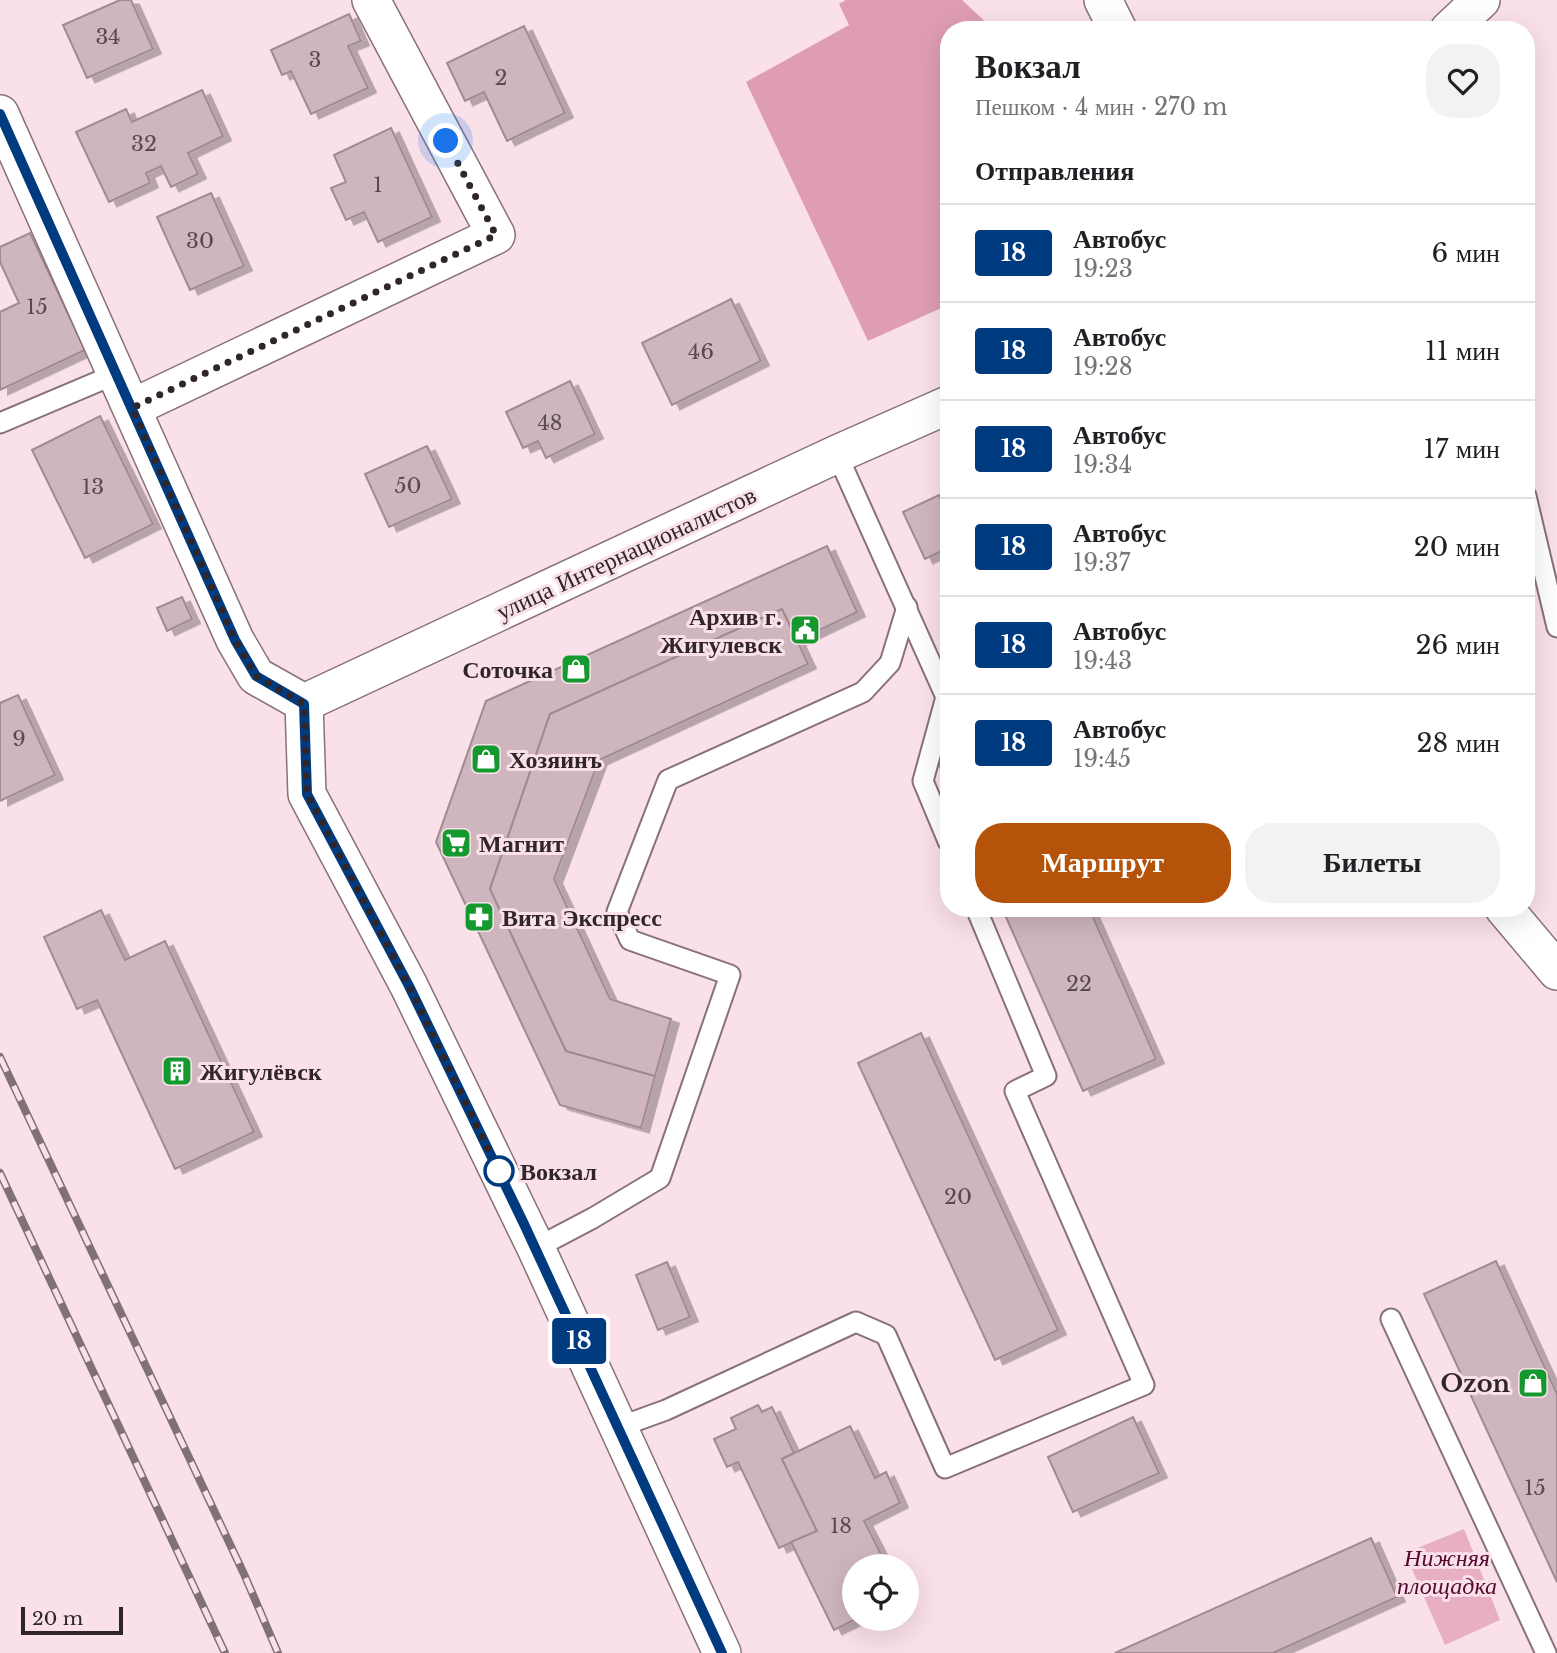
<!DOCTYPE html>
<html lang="ru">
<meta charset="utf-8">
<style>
:root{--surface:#fff;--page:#f2f2f2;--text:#202124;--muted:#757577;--line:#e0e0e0;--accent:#b45309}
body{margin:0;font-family:"Libre Baskerville",serif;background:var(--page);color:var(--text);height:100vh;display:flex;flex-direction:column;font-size:26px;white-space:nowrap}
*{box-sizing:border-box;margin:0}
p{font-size:23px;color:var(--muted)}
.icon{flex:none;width:38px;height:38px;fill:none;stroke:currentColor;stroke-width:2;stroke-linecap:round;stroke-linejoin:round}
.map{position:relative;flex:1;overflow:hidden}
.side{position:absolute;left:940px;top:21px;width:595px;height:896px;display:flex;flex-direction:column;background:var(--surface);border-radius:28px;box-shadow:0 7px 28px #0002}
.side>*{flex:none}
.badge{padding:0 14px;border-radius:5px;font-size:24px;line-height:46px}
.fabs{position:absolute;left:842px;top:1554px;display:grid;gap:14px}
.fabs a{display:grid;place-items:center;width:77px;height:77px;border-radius:50%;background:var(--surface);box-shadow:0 7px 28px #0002;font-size:35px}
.scale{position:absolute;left:21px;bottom:18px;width:102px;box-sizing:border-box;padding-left:7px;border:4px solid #302629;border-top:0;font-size:19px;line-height:24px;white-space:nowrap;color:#302629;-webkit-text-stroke:5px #fae0e9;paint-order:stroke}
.you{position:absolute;width:35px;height:35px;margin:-18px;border:5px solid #fff;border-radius:50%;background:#1a73e8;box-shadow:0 0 0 10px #1a73e833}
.map>.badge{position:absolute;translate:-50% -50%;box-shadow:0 0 0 4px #fff}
h2{padding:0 35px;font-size:26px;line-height:63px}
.round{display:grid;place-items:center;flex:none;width:74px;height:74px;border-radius:28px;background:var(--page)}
.overview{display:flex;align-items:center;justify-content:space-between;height:119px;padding:0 35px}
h1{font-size:33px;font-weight:800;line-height:52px}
.button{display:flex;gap:14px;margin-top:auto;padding:14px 35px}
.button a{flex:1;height:80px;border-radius:28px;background:var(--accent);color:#fff;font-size:28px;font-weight:800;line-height:80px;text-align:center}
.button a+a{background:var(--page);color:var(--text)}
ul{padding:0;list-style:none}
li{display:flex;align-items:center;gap:21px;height:98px;padding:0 35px;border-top:2px solid var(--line)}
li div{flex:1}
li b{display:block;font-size:26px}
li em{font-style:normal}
li .badge{min-width:77px;font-weight:700;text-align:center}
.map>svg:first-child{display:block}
.green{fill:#e8afc4}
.forest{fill:#de9db5}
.building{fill:#cfb6be;stroke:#a28a93;stroke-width:2;filter:url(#shadow)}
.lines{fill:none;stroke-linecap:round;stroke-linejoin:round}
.service-casing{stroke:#887179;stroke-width:23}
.minor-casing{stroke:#887179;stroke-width:40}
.service{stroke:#fff;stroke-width:19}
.minor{stroke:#fff;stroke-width:37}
.rail-casing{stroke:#817176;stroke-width:8}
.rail{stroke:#fae0e9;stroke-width:5;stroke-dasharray:16;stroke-linecap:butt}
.line-casing{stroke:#fff;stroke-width:16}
.line{stroke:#003b80;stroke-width:10}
.walk{stroke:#302629;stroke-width:7;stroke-dasharray:0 12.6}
.stop-dot{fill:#fff;stroke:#003b80;stroke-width:3.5}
.labels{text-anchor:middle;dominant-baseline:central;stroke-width:6;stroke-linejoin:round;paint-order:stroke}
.number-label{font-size:21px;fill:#584a4e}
.street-label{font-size:24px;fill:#302629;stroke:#fae0e9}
.poi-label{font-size:24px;font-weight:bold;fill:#302629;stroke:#fae0e9;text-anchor:start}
.stop-label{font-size:24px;font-weight:bold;fill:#302629;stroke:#fae0e9;text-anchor:start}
.park-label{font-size:24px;font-style:italic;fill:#560a32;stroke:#fae0e9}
</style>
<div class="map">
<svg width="1557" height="1653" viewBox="0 0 1557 1653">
<defs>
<filter id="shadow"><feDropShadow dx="8" dy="4.5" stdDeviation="0" flood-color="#0004"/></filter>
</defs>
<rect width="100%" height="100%" fill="#fae0e9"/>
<path class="green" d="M1464,1529L1500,1620L1445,1645L1405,1553Z"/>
<path class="forest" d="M846,0H962L991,27L1000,30H948V305L868,341L746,82L849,25L839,4Z"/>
<g class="building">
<path d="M120,0H131L153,49L87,78L63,25Z"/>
<path d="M349,14L361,41L348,46L368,88L311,114L291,71L282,75L271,50Z"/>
<path d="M524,26L565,113L507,141L484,92L465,101L447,63Z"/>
<path d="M202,90L223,136L188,153L198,174L171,187L161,166L146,173L150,183L109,202L76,132L126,109L132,122Z"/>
<path d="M391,128L432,217L378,242L364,212L346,220L331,188L346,182L334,155Z"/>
<path d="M211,193L244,266L190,290L157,217Z"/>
<path d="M30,233L85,350L0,390V312L19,303L0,262V247Z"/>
<path d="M731,299L761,361L672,405L642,343Z"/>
<path d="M570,381L595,434L546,458L538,441L523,448L506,412Z"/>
<path d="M100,416L153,524L85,558L32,450Z"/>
<path d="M427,446L452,499L389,527L365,474Z"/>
<path d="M939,495L948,515V548L925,559L903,512Z"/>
<path d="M827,546L857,612L797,641L782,609L550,714L490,889L566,1051L655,1076L641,1128L560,1105L436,842L486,701Z"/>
<path d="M182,597L192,619L167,631L157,608Z"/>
<path d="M782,609L808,664L599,760L554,879L610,999L671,1019L655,1076L566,1051L490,889L550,714Z"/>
<path d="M18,695L55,775L0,801V703Z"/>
<path d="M948,757V786L938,762Z"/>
<path d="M1002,908H1089L1156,1059L1083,1091Z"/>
<path d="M101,910L125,960L165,941L254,1132L175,1169L97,1000L77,1009L44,937Z"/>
<path d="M921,1033L1058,1330L995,1360L858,1063Z"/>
<path d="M1496,1261L1557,1394V1582L1424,1294Z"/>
<path d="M667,1262L690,1317L658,1330L636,1275Z"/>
<path d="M758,1405L762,1412L772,1407L794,1453L782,1459L817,1531L779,1548L738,1462L727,1467L714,1439L736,1429L731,1418Z"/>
<path d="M1133,1417L1159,1473L1073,1512L1048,1457Z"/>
<path d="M850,1426L875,1478L886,1472L900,1503L864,1521L887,1566H854V1619H856L834,1630L791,1542L817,1531L782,1459Z"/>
<path d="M1371,1538L1397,1597L1273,1653H1115Z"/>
</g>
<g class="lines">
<g class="service-casing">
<g id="service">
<path d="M0,423L116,374"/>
<path d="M837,454L946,697L923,781L948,841"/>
<path d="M1526,496L1557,627"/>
<path d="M536,1248L593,1218L660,1178L730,975L630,940L617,912L668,780L863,692L890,663L907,607"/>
<path d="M1391,1319L1546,1653"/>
<path d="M619,1427L666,1410L856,1322L886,1335L945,1468L1144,1385L1015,1091L1046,1076L976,908"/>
</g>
</g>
<g class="minor-casing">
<g id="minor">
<path d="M1103,0L1118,30"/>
<path d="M1449,30L1481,0"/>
<path d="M0,114L235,640L256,676L304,703"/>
<path d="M132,408L496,235L371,0"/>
<path d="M304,703L307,794L409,986L536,1248L722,1653"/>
<path d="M304,703L837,454L948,405"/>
<path d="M1504,908L1557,971"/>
</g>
</g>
<use href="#service" class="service"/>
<use href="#minor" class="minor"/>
<g class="rail-casing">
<g id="rail">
<path d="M0,1057L244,1574L278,1653"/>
<path d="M0,1173L225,1653"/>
</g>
</g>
<use href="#rail" class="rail"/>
</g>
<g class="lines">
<g class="line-casing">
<path id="line" d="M0,114L235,640L256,676L304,704L307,794L409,986L524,1224L722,1653"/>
</g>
<use href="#line" class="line"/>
<path class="walk" d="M446,141L496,235L132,408L235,640L256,676L304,704L307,794L409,986L501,1176L499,1171"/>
</g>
<defs>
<g id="civic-square" transform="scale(1.575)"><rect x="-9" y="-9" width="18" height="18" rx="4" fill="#14992e" stroke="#fae0e9"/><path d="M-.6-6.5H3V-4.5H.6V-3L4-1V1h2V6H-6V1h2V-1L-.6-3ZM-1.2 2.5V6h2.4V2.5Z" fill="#fff"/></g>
<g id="shop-square" transform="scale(1.575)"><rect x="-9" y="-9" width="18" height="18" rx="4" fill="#14992e" stroke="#fae0e9"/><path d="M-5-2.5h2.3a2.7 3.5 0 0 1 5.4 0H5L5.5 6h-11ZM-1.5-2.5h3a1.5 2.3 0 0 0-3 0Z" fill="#fff"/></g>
<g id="supermarket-square" transform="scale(1.575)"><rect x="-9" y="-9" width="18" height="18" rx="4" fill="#14992e" stroke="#fae0e9"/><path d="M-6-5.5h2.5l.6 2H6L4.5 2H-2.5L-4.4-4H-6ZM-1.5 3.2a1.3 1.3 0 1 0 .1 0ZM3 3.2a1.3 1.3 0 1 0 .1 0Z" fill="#fff"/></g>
<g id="pharmacy-square" transform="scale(1.575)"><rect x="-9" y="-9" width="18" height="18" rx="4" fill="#14992e" stroke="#fae0e9"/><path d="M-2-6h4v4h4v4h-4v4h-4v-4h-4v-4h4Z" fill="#fff"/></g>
<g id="building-square" transform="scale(1.575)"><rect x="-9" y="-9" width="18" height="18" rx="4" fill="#14992e" stroke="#fae0e9"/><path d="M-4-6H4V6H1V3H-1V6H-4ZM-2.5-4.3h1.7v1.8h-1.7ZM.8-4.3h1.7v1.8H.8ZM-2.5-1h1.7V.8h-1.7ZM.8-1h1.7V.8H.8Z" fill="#fff"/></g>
</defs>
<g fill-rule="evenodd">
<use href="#civic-square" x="805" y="630"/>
<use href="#shop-square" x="576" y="669"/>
<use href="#shop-square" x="486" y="759"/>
<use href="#supermarket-square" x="456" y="843"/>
<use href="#pharmacy-square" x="479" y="917"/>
<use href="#building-square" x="177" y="1071"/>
<use href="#shop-square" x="1533" y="1383"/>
</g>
<circle class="stop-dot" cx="499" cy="1171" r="14"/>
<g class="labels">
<g class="number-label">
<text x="108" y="37">34</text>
<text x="315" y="60">3</text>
<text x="501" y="78">2</text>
<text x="144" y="144">32</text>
<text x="378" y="185">1</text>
<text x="200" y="241">30</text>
<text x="37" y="307">15</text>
<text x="701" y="352">46</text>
<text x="550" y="423">48</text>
<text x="408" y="486">50</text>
<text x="93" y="487">13</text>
<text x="19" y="739">9</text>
<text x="1079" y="984">22</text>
<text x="958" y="1197">20</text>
<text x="1535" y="1488">15</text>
<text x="841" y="1526">18</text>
</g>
<g class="street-label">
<text transform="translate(626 553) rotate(-25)">улица Интернационалистов</text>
</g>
<g class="poi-label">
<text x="782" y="616" text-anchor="end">Архив г.<tspan x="782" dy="28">Жигулевск</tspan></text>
<text x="553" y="669" text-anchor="end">Соточка</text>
<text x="509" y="759">Хозяинъ</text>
<text x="479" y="843">Магнит</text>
<text x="502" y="917">Вита Экспресс</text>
<text x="200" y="1071">Жигулёвск</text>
<text x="1510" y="1383" text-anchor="end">Ozon</text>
</g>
<g class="stop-label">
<text x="520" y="1171">Вокзал</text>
</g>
<g class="park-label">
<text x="1447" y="1557">Нижняя<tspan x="1447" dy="28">площадка</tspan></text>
</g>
</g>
</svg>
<div class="fabs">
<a><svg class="icon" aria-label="locate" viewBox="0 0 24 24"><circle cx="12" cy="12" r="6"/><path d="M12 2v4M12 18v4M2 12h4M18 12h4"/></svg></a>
</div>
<div class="scale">20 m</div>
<div class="you" style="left:446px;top:141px"></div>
<b class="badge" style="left:579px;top:1341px;background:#003b80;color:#fff">18</b>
<section class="side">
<div class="overview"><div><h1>Вокзал</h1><p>Пешком · 4 мин · 270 m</p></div><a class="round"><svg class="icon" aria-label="heart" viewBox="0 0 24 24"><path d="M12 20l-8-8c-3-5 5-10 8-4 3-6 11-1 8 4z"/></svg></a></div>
<h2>Отправления</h2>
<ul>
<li><span class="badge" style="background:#003b80;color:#fff">18</span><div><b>Автобус</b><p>19:23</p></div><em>6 мин</em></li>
<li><span class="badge" style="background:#003b80;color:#fff">18</span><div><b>Автобус</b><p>19:28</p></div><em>11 мин</em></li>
<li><span class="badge" style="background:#003b80;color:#fff">18</span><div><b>Автобус</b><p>19:34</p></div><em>17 мин</em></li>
<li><span class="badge" style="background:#003b80;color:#fff">18</span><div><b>Автобус</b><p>19:37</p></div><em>20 мин</em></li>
<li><span class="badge" style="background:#003b80;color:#fff">18</span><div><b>Автобус</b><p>19:43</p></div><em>26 мин</em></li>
<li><span class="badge" style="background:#003b80;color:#fff">18</span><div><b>Автобус</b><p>19:45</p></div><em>28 мин</em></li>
</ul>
<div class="button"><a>Маршрут</a><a>Билеты</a></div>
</section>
</div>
